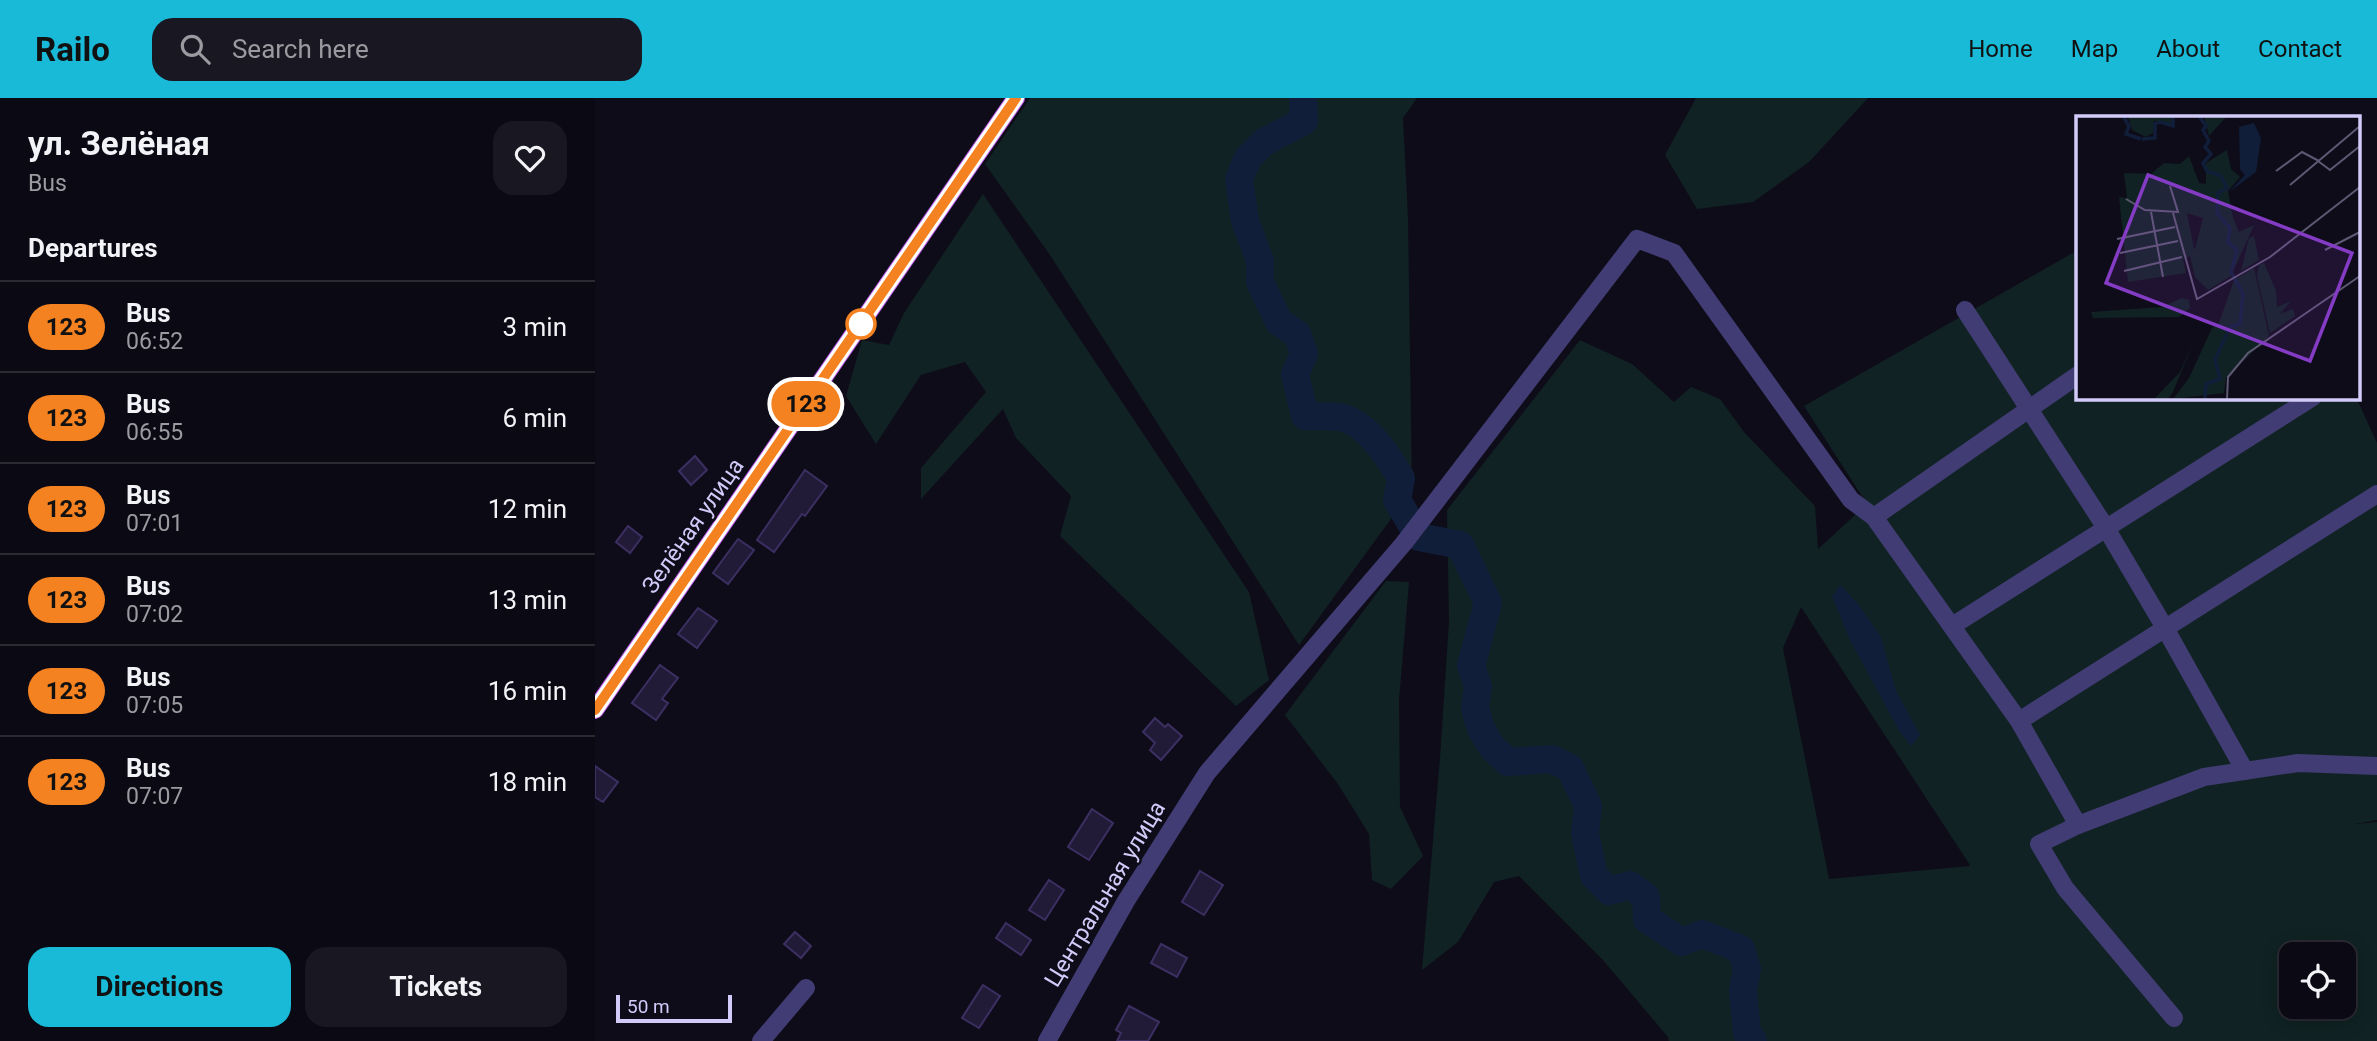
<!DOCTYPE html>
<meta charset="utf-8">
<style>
:root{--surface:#0b0913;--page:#191721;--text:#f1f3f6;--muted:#9a9aa0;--line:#2b2a33;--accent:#18bad7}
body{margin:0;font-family:Roboto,sans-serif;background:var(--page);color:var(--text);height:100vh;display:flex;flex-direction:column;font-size:26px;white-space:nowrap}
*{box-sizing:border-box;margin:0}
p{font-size:23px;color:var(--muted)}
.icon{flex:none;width:38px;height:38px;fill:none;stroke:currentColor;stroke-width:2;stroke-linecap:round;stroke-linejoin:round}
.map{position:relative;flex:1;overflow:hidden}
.drawer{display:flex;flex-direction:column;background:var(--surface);width:595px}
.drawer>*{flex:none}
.badge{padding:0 14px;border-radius:23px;font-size:24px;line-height:46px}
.fabs{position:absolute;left:1684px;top:844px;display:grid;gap:14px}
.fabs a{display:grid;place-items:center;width:77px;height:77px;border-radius:14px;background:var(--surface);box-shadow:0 4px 18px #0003,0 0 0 2px var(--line);font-size:35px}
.scale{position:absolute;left:21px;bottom:18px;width:116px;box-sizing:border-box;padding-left:7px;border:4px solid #d2cbf9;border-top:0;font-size:19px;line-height:24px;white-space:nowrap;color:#d2cbf9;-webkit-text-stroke:5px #0f0c19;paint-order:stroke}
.map>.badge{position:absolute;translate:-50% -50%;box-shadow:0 0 0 4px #fff}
h2{padding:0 28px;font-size:26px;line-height:63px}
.round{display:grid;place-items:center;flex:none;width:74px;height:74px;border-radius:21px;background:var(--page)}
.overview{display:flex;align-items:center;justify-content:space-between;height:119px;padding:0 28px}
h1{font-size:33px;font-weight:700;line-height:52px}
.action{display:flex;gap:14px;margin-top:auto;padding:14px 28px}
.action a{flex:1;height:80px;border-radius:21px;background:var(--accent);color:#111;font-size:28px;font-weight:700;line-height:80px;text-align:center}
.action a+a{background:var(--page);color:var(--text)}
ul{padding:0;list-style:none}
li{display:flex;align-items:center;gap:21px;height:91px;padding:0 28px;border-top:2px solid var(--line)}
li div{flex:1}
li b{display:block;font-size:26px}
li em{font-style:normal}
li .badge{min-width:77px;font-weight:700;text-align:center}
header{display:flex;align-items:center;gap:42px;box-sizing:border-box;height:98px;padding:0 35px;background:var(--accent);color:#111}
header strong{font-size:33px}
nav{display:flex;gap:38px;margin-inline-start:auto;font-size:24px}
.search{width:490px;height:63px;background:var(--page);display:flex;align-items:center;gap:18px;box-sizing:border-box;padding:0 24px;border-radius:21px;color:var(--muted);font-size:26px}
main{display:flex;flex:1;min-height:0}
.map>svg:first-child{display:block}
.green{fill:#102223;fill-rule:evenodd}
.water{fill:#101e3a}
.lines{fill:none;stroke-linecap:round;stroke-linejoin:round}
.river{stroke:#101e3a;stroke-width:28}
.building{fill:#221b38;stroke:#3c2f62;stroke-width:2}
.minor{stroke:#413c73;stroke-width:18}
.major{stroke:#bf5eed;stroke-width:18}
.line-casing{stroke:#fff;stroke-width:16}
.line{stroke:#f58220;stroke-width:10}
.stop-dot{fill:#fff;stroke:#f58220;stroke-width:3.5}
.labels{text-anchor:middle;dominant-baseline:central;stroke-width:5;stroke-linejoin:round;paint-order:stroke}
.street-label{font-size:23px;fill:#d2cbf9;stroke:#0f0c19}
.inset-river{fill:none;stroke:#101e3a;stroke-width:3.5}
.inset-road{fill:none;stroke:#5d5873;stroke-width:2}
.view{fill:#843cc5;fill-opacity:0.15;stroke:#843cc5;stroke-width:3.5}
.inset-edge{fill:none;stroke:#d2cbf9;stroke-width:3.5}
</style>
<header>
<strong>Railo</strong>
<div class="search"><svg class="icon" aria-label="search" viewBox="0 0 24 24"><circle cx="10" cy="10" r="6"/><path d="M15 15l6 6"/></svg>Search here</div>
<nav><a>Home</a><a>Map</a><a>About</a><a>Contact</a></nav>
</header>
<main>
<section class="drawer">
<div class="overview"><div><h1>ул. Зелёная</h1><p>Bus</p></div><a class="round"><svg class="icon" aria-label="heart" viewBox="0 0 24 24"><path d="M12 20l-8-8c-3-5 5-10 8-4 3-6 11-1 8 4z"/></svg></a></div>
<h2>Departures</h2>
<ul>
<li><span class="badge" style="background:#f58220;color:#111">123</span><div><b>Bus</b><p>06:52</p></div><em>3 min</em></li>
<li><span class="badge" style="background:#f58220;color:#111">123</span><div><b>Bus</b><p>06:55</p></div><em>6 min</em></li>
<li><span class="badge" style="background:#f58220;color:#111">123</span><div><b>Bus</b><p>07:01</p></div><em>12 min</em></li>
<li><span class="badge" style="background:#f58220;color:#111">123</span><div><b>Bus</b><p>07:02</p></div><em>13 min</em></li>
<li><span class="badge" style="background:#f58220;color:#111">123</span><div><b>Bus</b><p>07:05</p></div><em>16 min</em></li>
<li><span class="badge" style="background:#f58220;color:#111">123</span><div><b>Bus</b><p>07:07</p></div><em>18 min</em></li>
</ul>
<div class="action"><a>Directions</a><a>Tickets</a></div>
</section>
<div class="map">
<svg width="1782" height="943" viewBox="0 0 1782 943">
<rect width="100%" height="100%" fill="#0f0c19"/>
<g class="green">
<path d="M435,0H822L808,20L813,120L817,392L704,547L455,157L390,66Z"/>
<path d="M1101,0H1273L1214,64L1158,104L1102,111L1070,57Z"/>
<path d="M388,96L654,494L674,582L641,608L465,438L476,398L421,340L408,311L326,401V370L391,294L370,264L326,277L281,346L251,298L267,242L294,247L309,215Z"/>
<path d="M1483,152V299H1761L1782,345V722L1760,726L1782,724V943H1074L1073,939L1007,861L924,778L899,784L863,844L827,872L845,660L854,524L852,412L985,242L1037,266L1079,304L1096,289L1125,301L1149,334L1220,408L1223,451L1272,406L1209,308ZM1206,509L1375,767V768L1234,781L1188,550ZM1696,856H1748V908H1696Z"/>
<path d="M791,483L814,484L804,602L805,709L828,758L796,791L777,782L774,736L743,686L690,617Z"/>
</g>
<path class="water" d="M1245,487L1264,507L1286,539L1301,593L1325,637L1316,648L1305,634L1255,542L1237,498Z"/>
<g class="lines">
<path class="river" d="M708,0L709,23L669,44L653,60L644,81L650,123L665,163V184L684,224L702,236L709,256L700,276L710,318C722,319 738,317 749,320C774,328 794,359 806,380L802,402L824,439L865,447L893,505L876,568L883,588L880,610L886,631L897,649L913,664L956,661L975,670L993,708L990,735L999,778L1014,793L1035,787L1051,799L1052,821L1087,844L1107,836L1146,851L1152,871L1148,893L1152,935L1158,943"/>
</g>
<g class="building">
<path d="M100,358L112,372L96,387L84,373Z"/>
<path d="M210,372L232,388L210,418L207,416L179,454L162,442Z"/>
<path d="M33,428L47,439L35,455L21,444Z"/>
<path d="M143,441L159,452L133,486L118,475Z"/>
<path d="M103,510L122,523L102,550L83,536Z"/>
<path d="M65,567L83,580L67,601L73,605L61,622L37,605Z"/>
<path d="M560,620L570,629L573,626L587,638L566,662L555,652L560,645L548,634Z"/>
<path d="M0,668L23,684L8,704L0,699Z"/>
<path d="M497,711L518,725L494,762L473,749Z"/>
<path d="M605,773L628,787L609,817L587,804Z"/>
<path d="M454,782L469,792L450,822L434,812Z"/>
<path d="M411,825L436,842L426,857L401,840Z"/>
<path d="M200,834L216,848L206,860L189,846Z"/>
<path d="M566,846L592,860L582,879L556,865Z"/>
<path d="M388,887L405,898L384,930L367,920Z"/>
<path d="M534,908L564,924L553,943H522L526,935L521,932Z"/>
</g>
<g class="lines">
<g class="minor">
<path d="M1370,212L1511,430L1570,530L1650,673"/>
<path d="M1279,419L1483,277"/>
<path d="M1357,528L1718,299"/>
<path d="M1424,623L1782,396"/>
<path d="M1579,920L1470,790L1444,746L1483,727L1609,679L1703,665L1782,668"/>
<path d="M166,943L211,890"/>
<path d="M452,943L531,803L612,675L809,445L1042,141L1079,155L1256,402L1279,419L1424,623L1483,727"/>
</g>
<path class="major" d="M0,612L421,0"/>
</g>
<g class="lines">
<g class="line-casing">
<path id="line" d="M0,612L421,0"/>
</g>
<use href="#line" class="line"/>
</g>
<circle class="stop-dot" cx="266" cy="226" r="14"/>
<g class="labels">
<g class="street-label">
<text transform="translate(98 428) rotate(-55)">Зелёная улица</text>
<text transform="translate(510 796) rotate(-59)">Центральная улица</text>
</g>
</g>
<g transform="translate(1481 18)">
<rect width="284" height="284" fill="#0f0c19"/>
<path d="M52,0H95L96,8L78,5L77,17L70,21L56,14ZM128,0H151L133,20ZM151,34L155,53L164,61L152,75L157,102L163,116L178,109L155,160L132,174L119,161L114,140L107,143L110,157L52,166L43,81L51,82L48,57L75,58L88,47L104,48L113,40L123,67L130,68V47ZM111,97L127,102L119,133H118ZM178,120L183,144L165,155L173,122ZM188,147L200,175L201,191L215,185L204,198L217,193L219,200L194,217L181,160L183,149ZM178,152L193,220L150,262L148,277L97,283L113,262L136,212L143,207L158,164ZM106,182L113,184L114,192L103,201L17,202L15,196L86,191ZM118,225L97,276L92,283H78L104,256Z" fill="#102223" fill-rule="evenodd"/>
<path d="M178,7L185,22L180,56L153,76L169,59L164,53L163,11Z" fill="#101e3a"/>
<path class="inset-river" d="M47,0L53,10L50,18L65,23M123,0L130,10L127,14L133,25L129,31L135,38L127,47L131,55L145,60L151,72L142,77L141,97L154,112L152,126L161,134L155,156L167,178L164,208L154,211L139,244L144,263L130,268L129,283M66,23L79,22V8L84,6L97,10V0"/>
<path class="inset-road" d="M242,45L254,54L284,30M200,55L226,36L243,45M214,69L284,10M50,83L69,94L102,96L94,70M75,96L87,161M97,97L121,183L194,141L284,71M41,123L99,111M249,134L284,116M44,137L102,125M48,155L106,141M151,283L152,261L172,237L284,160"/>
<path class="view" d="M72,59L276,137L234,245L30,167Z"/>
<rect width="284" height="284" class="inset-edge"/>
</g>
</svg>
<div class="fabs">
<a><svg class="icon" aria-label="locate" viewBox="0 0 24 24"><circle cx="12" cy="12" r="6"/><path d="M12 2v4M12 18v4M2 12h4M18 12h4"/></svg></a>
</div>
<div class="scale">50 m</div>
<b class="badge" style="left:211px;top:306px;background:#f58220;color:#111">123</b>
</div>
</main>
